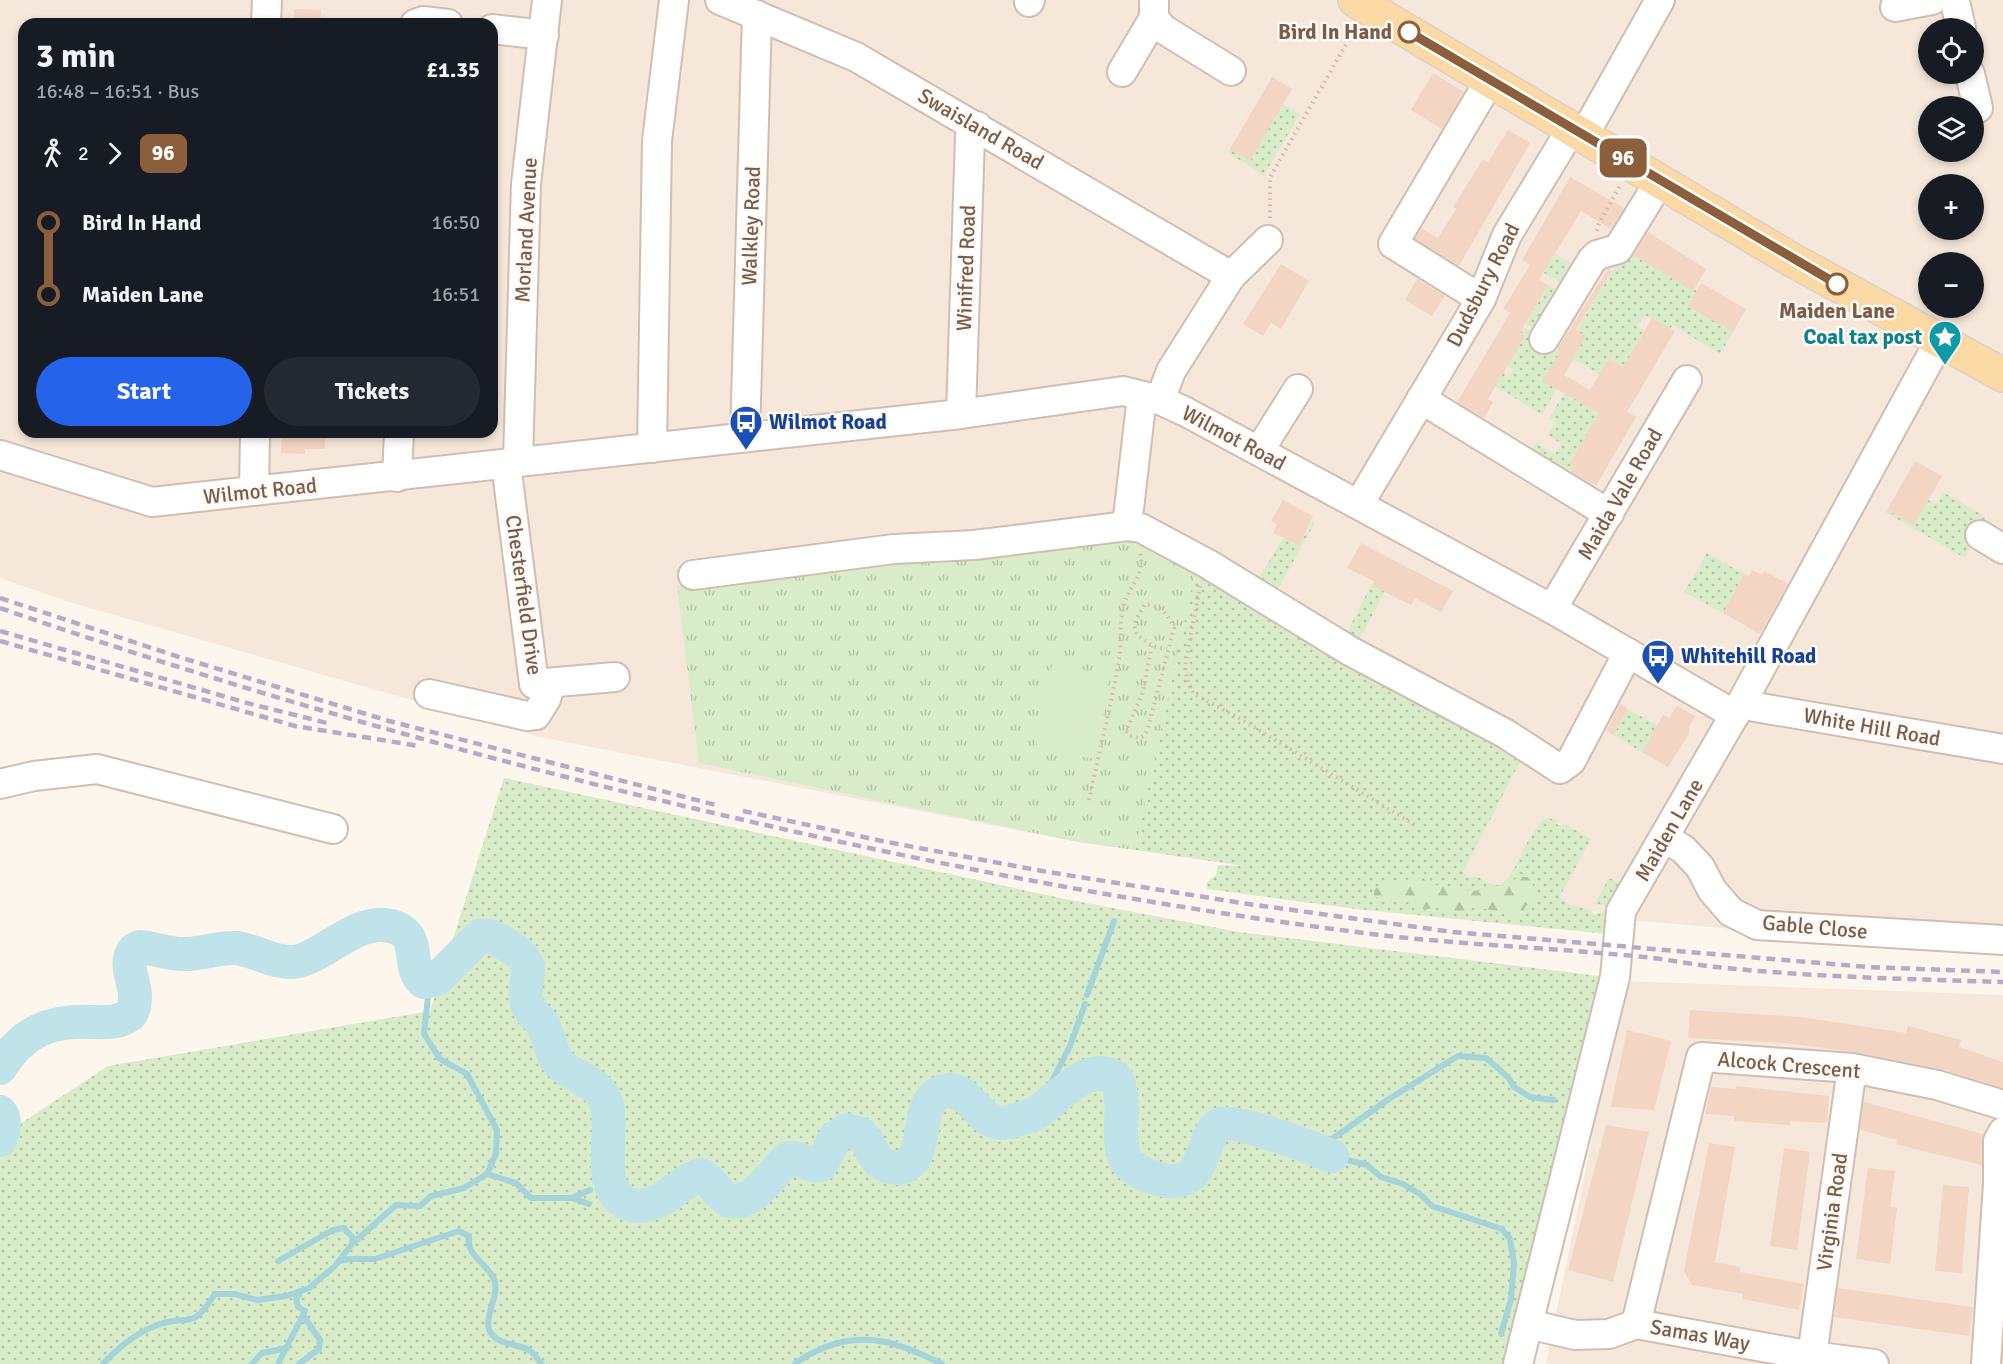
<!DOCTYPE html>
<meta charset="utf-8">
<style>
:root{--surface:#171b24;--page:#242831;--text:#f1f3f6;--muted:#9ea1a6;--accent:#2563eb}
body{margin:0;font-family:Signika,sans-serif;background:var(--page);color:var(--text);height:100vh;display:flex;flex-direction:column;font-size:22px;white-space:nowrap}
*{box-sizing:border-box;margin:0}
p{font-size:20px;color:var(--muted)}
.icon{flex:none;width:33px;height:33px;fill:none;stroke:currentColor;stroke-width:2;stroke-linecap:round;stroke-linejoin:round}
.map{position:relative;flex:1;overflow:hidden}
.details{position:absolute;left:18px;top:18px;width:480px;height:420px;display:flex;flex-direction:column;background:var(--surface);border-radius:18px;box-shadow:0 3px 9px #0003}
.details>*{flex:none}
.badge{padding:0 12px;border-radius:9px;font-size:21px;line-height:39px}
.controls{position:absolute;left:1918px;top:18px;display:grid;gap:12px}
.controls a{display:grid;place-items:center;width:66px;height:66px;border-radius:50%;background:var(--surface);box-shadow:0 3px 9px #0003;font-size:30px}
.map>.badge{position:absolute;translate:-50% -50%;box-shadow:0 0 0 3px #fff}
.legs{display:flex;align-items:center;gap:9px;height:66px;padding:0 18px;font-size:20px}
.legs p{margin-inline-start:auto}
.overview{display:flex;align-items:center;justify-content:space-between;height:102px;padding:0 18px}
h1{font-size:33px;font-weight:700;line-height:45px}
.cta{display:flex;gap:12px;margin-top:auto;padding:12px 18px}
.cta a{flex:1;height:69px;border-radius:36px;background:var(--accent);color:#fff;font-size:24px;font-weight:700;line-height:69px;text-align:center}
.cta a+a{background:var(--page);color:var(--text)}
ul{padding:0 18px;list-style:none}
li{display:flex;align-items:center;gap:21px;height:72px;font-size:22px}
li i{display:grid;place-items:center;width:9px;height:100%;margin:0 8px;background:currentColor}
li i::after{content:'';width:15px;height:15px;margin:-8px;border:4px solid;border-radius:50%;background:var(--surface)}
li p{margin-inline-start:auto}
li:first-child i{background:linear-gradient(#0000 50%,currentColor 0)}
li:last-child i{background:linear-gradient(currentColor 50%,#0000 0)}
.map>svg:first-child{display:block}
.residential{fill:#f5e8da;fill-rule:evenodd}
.grass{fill:url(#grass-dots)}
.forest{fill:url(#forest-firs)}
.park{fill:url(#park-tufts)}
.pitch{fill:#d8ecc9}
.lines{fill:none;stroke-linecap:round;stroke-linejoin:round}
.stream{stroke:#a5d3da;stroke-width:6}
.river{stroke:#bfe3e8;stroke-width:34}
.building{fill:#f3d5c3}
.minor-casing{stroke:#d1beb0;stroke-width:32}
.major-casing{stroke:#dad1cd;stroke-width:36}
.path{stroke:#d9b8a5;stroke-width:4;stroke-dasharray:1.5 4.5;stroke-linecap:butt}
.minor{stroke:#fff;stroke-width:28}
.major{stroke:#fbd9a5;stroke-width:33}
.rail{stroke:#b9a8c9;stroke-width:4.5;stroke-dasharray:9 6;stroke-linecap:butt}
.line-1-casing{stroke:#fff;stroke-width:14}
.line-1{stroke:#8b5e3c;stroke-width:9}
.stop-1-dot{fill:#fff;stroke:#8b5e3c;stroke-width:3}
.labels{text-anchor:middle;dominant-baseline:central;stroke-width:5;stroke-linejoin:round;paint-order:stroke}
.stop-label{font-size:21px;font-weight:bold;fill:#7a5c4d;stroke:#fffaf3;text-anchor:end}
.street-label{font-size:21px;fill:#7a5c4d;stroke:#fffaf3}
.culture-label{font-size:21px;font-weight:bold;fill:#0d838f;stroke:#fffaf3;text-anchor:end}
.transit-label{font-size:21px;font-weight:bold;fill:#164399;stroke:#fffaf3;text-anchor:start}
</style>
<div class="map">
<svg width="2003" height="1364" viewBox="0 0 2003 1364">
<defs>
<pattern id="grass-dots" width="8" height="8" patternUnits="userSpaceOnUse" patternTransform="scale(1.5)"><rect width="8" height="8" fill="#d8ecc9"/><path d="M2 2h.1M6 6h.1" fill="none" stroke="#b4c2a5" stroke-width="1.8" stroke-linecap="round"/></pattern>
<pattern id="forest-firs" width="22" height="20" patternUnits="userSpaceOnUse" patternTransform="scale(1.5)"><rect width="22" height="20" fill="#d8ecc9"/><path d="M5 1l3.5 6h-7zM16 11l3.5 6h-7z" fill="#b4c2a5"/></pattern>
<pattern id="park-tufts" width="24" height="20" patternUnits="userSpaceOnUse" patternTransform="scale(1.5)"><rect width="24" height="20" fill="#d8ecc9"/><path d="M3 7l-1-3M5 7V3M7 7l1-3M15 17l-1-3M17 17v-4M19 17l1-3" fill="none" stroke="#b4c2a5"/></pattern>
</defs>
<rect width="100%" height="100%" fill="#fdf6ec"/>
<g class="residential">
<path d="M0,0H2003V951L1638,921L1599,912L1078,842L540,737L69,602L0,578ZM24,24H492V432H24ZM1929,28H1974V74H1929ZM1929,106H1974V152H1929ZM1929,184H1974V230H1929ZM1929,262H1974V308H1929Z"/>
<path d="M1624,981L2003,995V1364H1546Z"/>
</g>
<g class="grass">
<path d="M1283,104L1300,114L1264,175L1228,153L1230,149L1250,161Z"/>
<path d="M1637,231L1630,253L1697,291L1733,332L1720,354L1673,325L1670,329L1644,315L1637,326L1644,330L1624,367L1609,358L1602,369L1639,392L1637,396L1573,359L1542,415L1495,386L1503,373L1509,377L1513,370L1507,366L1525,336L1519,331L1522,326L1563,353Z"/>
<path d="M1555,254L1577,267L1566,286L1544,273Z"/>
<path d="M1548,285L1562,294L1539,333L1526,323Z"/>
<path d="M1564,393L1610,402L1566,481L1529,454L1537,442L1541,441L1539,445L1555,454L1562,444L1548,435L1555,422L1549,419Z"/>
<path d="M1943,492L1986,517L1965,558L1885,512L1887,510L1914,525L1928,500L1936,504Z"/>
<path d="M1312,521L1315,523L1276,592L1257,582L1283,538L1299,546Z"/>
<path d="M1707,553L1744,574L1741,580L1751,595L1737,587L1733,593L1738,596L1723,613L1684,592Z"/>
<path d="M1196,567L1523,756L1463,872L1468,877C1482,874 1488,887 1498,885C1517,880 1526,830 1546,818L1557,820L1556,824L1562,826L1563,823L1591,839L1560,896L1568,904L1591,910L1594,914L1608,911L1607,934L1356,909L1207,889L1206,883L1216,875L1218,865L1244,866L1135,850Z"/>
<path d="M1375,578L1389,584L1359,640L1346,634Z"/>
<path d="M1628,709L1663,729L1649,739L1642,752L1613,735Z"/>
<path d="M504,778L1065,899L1239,932L1599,976L1502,1364H0V1137L108,1066L430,1011Z"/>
<path d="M1609,878L1621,884L1610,906L1595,904Z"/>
</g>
<path class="forest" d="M1519,877H1528C1535,885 1535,890 1535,900L1525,907L1521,919C1509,919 1504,913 1493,910C1486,909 1481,910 1474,906L1464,912H1451L1440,908L1424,909L1402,900L1386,902L1374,896V889C1391,881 1404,880 1423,878L1431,886C1442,883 1452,888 1464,890C1481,893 1504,886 1519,877Z"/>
<path class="park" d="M1145,539L1196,567L1135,850L1078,842L699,763L677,586Z"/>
<path class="pitch" d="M1052,664L1110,675L1094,759L1036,747Z"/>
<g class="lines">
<g class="stream">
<path d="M1087,995L1114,921"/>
<path d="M1043,1108L1045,1095L1070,1046L1085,1004"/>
<path d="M1311,1148L1322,1146L1389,1099L1458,1056L1486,1058L1508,1077L1514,1087L1530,1097L1554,1100"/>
<path d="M1332,1156L1367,1165L1381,1177L1403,1184L1420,1194L1432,1206L1502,1229L1510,1239L1514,1263L1511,1299L1501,1334"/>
<path d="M487,1174L516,1183L531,1198H572L589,1204"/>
<path d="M574,1197L590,1190"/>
<path d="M278,1261L333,1230L344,1228L353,1238L352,1244"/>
<path d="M339,1261L350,1259H375L459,1231L469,1236C465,1255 487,1263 494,1279C501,1296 481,1319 491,1333C499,1345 518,1344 529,1350C534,1353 538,1360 542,1364"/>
<path d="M103,1364C116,1349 138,1332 157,1325C190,1313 190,1333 215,1294H234L257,1300L286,1296L309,1288L335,1266L352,1244L396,1205L420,1206L431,1196L464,1188L487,1174L496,1154L497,1130L467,1074L440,1059L424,1034L428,996"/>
<path d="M252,1364L262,1353L287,1348"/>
<path d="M278,1364L303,1315"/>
<path d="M299,1364L319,1349L320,1340L303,1315L305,1311L298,1307L296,1298L299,1295"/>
<path d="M795,1364C804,1356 813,1353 823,1348C867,1330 902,1344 942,1364"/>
</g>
<g class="river">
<path d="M0,1068C22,1032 50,1020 90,1022C106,1022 118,1024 131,1014C144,990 120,968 134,950L140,947C155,948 170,955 185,954C202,954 219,947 236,948C256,950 278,966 299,961C328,954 365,910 401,930C420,941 407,970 424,982L437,979L480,936C490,934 497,939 505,944C548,968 514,981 530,1010C533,1015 539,1018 542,1023C550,1036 549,1054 561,1065C576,1079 597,1080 606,1102C616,1129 593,1191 628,1204C658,1214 680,1180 701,1175C713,1180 714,1191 725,1198C748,1213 773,1172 788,1158C801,1156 807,1168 821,1165L835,1138L847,1130L861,1134C870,1143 871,1155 881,1163C885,1166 893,1168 898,1168C934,1162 910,1100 944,1091C968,1084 978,1122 1000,1123C1009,1123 1019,1119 1027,1117C1055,1108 1084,1056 1117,1079C1127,1105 1116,1131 1124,1156C1127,1165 1136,1170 1144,1174C1214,1204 1196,1131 1222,1124C1238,1119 1314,1149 1332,1156"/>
<path d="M0,1112C7,1120 3,1130 0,1140"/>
</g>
</g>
<g class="building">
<path d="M294,9L321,10L320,24H294Z"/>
<path d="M1433,73L1464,92L1442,129L1411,110Z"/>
<path d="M1272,77L1292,89L1250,161L1230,149Z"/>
<path d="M1508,130L1530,143L1459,266L1415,239L1421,228L1438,238L1456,209L1453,207L1483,159L1488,162Z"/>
<path d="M1570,177L1624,208L1611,229L1581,211L1539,280L1548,285L1520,332L1525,336L1488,399L1493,402L1484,418L1457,402L1510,313L1503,309L1530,265L1522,260Z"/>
<path d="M1648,232L1706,269L1693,291L1633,255Z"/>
<path d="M1281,264L1309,281L1281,329L1271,323L1263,336L1243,324Z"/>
<path d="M1608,269L1612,271L1576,330L1586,336L1564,375L1590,390L1609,358L1623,367L1652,318L1675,331L1627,412L1636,417L1596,486L1571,472L1574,466L1570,463L1599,413L1542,381L1560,352L1557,349Z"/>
<path d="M1417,279L1445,296L1432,316L1405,300Z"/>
<path d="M1701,283L1746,309L1733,332L1688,306Z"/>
<path d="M282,432H325V449H305V454L281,453Z"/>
<path d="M1915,461L1942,476L1914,525L1887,510Z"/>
<path d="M1283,500L1313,516L1299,546L1273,533L1277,524L1271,521Z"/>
<path d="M1361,543L1453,591L1441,612L1415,598L1411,605L1373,586L1375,582L1347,568Z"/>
<path d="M1752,570L1762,575L1764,571L1788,584L1760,634L1723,613L1744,574L1749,577Z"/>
<path d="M1620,704L1628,709L1613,735L1606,731Z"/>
<path d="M1677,706L1695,716L1689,727V734L1668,767L1642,752L1663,715L1669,718Z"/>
<path d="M1690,1010L1801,1017L1906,1033L1908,1026L1961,1040L1959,1047L2003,1062V1088L1940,1069L1855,1052L1784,1043L1688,1038Z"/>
<path d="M1627,1030L1671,1041L1654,1110L1611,1107Z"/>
<path d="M1736,1086L1829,1096L1827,1123L1790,1121V1125L1734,1121V1116L1705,1114L1711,1087L1736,1089Z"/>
<path d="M1864,1102L1983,1134L1982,1165L1910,1148L1896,1144L1897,1140L1860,1130Z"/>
<path d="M1606,1125L1649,1132L1613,1282L1568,1270Z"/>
<path d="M1709,1143L1735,1147L1715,1262L1740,1267V1272L1804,1284L1799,1310L1742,1299L1743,1294L1692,1285L1684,1271Z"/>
<path d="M1784,1148L1810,1152L1797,1250L1770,1246Z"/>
<path d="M1868,1168L1895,1171L1890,1207L1897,1208L1890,1264L1856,1259Z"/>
<path d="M1943,1185L1969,1187L1962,1273L1935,1271Z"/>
<path d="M1838,1288L1973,1307L1969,1336L1834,1317Z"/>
</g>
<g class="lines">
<g class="minor-casing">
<g id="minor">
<path d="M720,0L856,57L1231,276"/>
<path d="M1154,0V18L1163,29L1231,71"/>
<path d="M1029,2L1030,0"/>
<path d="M1955,2L1961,28"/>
<path d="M1895,7L1932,0"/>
<path d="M266,24L267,0"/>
<path d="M415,24L423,21L448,24"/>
<path d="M492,29L544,35"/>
<path d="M1122,72L1154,18"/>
<path d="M1970,74L1978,108"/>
<path d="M1584,135L1660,0"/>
<path d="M1481,299L1393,244L1490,80"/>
<path d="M1544,339L1592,260L1597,255L1618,249L1660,181"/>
<path d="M1142,396L1127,526L1141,528L1208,564L1350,651L1506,734L1560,769L1571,761L1628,653"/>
<path d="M1421,399L1609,514"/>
<path d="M1160,400L1171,371L1231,276L1268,240"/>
<path d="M961,414L970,136L977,126"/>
<path d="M745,437L757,15"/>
<path d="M652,448L657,141L674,0"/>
<path d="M1259,451L1298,389"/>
<path d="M0,455L152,502L961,414L1123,391L1160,400L1186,412L1552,609L1735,715"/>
<path d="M518,461L526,184L547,0"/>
<path d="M506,464L534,684L615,677"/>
<path d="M397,477L399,432"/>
<path d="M254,491L255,432"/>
<path d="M1359,504L1481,299L1507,235L1572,128"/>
<path d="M1980,535L2003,549"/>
<path d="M693,575L894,549L974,545L1127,526"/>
<path d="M1552,609L1687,380"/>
<path d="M429,694L527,716L536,715L546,699L551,683"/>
<path d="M1742,702L1755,707L2003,749"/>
<path d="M0,784L34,776L97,769L333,829"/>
<path d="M1664,838L1683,849L1700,867L1712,890L1731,912L1757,925L2003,940"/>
<path d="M1528,1324L1575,1335L1609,1334L1636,1324L1812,1356L1874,1364"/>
<path d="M1636,1324L1701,1057L1852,1068L1937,1085L2003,1105"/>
<path d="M1812,1356L1852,1068"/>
<path d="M1518,1364L1615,977L1621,911L1742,702L1940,340"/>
<path d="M1986,1364L1998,1184V1141L2003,1132"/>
</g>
</g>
<g class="major-casing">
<path id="major" d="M1355,0L1792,260L2003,375"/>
</g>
<g class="path">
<path d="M1270,218V177L1356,27"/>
<path d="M1597,231L1599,223L1621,184"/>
<path d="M1200,586L1185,666L1188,684L1194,694L1244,721L1415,825"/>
<path d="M1152,646L1142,695L1126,731L1130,736L1139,738L1144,736L1148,728L1174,628C1168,614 1161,606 1145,604L1134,624L1137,635L1152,646L1167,649"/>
<path d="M1089,800C1099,753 1111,706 1119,659C1122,641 1119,623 1124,604C1130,585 1145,575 1140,553"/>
</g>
<use href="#minor" class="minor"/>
<use href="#major" class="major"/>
<g class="rail">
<path d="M0,598L179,657L389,721L720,806"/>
<path d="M0,608C240,691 484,760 731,817C948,868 1167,909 1388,936C1470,945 1552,948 1634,956C1661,958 1688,964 1716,967C1811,977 1907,979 2003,982"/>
<path d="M0,631L247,703L331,724"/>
<path d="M0,641L295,726L419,746"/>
<path d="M743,811L882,841L1042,871L1248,904L1453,932L1867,967L2003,972"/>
</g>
</g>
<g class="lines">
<g class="line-1-casing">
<path id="line-1" d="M1409,32L1837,284"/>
</g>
<use href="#line-1" class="line-1"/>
</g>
<defs>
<g id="sight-pin" transform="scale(1.725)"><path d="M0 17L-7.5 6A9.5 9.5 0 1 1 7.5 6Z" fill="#0f9aa8" stroke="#fffaf3"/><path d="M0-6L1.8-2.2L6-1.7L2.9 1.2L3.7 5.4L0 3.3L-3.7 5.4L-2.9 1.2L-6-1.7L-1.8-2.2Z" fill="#fff"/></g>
<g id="bus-pin" transform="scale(1.725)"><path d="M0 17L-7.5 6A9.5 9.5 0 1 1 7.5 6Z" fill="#1a4fb4" stroke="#fffaf3"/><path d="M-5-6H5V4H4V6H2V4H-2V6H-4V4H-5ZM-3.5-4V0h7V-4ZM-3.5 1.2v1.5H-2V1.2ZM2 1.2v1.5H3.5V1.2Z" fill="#fff"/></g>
</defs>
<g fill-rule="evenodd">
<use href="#sight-pin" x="1945" y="337"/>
<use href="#bus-pin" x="746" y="422"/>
<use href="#bus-pin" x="1658" y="656"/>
</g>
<g class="stop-1-dot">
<circle cx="1409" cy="32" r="10"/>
<circle cx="1837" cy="284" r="10"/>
</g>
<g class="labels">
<g class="stop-label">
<text x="1392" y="32">Bird In Hand</text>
<text x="1837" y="311" text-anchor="middle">Maiden Lane</text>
</g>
<g class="street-label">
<text transform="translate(981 129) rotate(30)">Swaisland Road</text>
<text transform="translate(751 226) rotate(-88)">Walkley Road</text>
<text transform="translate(526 230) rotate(-87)">Morland Avenue</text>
<text transform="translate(966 268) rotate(-88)">Winifred Road</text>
<text transform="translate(1483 285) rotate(-63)">Dudsbury Road</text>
<text transform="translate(1234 438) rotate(28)">Wilmot Road</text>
<text transform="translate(260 491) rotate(-6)">Wilmot Road</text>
<text transform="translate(1620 494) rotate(-60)">Maida Vale Road</text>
<text transform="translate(524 595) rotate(82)">Chesterfield Drive</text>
<text transform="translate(1872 727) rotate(10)">White Hill Road</text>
<text transform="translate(1669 830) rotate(-60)">Maiden Lane</text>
<text transform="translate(1815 927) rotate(5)">Gable Close</text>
<text transform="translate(1789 1065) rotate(5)">Alcock Crescent</text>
<text transform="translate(1832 1212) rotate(-82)">Virginia Road</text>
<text transform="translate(1700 1335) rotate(10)">Samas Way</text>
</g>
<g class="culture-label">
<text x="1922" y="337">Coal tax post</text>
</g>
<g class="transit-label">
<text x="769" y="422">Wilmot Road</text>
<text x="1681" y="656">Whitehill Road</text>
</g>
</g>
</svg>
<div class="controls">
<a><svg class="icon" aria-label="locate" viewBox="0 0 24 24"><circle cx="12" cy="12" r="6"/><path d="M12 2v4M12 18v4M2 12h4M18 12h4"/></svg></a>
<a><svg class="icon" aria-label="layers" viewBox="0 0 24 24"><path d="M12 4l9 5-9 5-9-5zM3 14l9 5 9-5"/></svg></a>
<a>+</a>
<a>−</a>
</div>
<b class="badge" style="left:1623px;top:158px;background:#8b5e3c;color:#fff">96</b>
<section class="details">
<div class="overview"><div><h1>3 min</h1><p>16:48 – 16:51 · Bus</p></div><b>£1.35</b></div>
<div class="legs"><svg class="icon" aria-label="walk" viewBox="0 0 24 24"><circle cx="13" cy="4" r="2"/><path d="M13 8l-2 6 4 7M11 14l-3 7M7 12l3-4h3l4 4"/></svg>2<svg class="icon" aria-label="forward" viewBox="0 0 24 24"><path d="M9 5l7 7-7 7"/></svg><b class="badge" style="background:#8b5e3c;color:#fff">96</b></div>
<ul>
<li><i style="color:#8b5e3c"></i><b>Bird In Hand</b><p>16:50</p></li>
<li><i style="color:#8b5e3c"></i><b>Maiden Lane</b><p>16:51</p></li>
</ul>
<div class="cta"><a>Start</a><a>Tickets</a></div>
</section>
</div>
